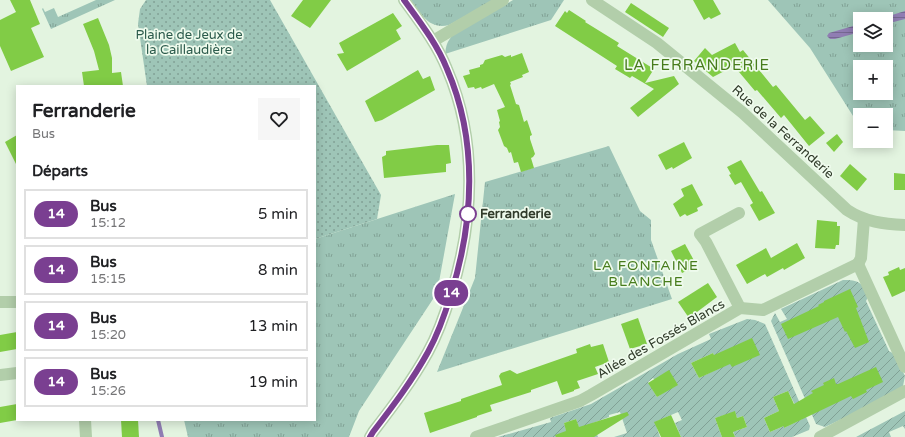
<!DOCTYPE html>
<html lang="fr">
<meta charset="utf-8">
<style>
:root{--surface:#fff;--page:#f6f6f6;--text:#202124;--muted:#757577;--line:#e0e0e0}
body{margin:0;font-family:"Varela Round",sans-serif;background:var(--page);color:var(--text);height:100vh;display:flex;flex-direction:column;font-size:15px;white-space:nowrap}
*{box-sizing:border-box;margin:0}
p{font-size:13px;color:var(--muted)}
.icon{flex:none;width:22px;height:22px;fill:none;stroke:currentColor;stroke-width:2;stroke-linecap:round;stroke-linejoin:round}
.map{position:relative;flex:1;overflow:hidden}
.drawer{position:absolute;left:16px;top:85px;width:300px;height:336px;display:flex;flex-direction:column;background:var(--surface);border-radius:0px;box-shadow:0 2px 10px #0003}
.drawer>*{flex:none}
.badge{padding:0 8px;border-radius:13px;font-size:14px;line-height:26px}
.controls{position:absolute;left:853px;top:12px;display:grid;gap:8px}
.controls a{display:grid;place-items:center;width:40px;height:40px;border-radius:0px;background:var(--surface);box-shadow:0 2px 10px #0003;font-size:20px}
.map>.badge{position:absolute;translate:-50% -50%;box-shadow:0 0 0 2px #fff}
h2{padding:0 16px;font-size:15px;line-height:36px}
.round{display:grid;place-items:center;flex:none;width:42px;height:42px;border-radius:0px;background:var(--page)}
.overview{display:flex;align-items:center;justify-content:space-between;height:68px;padding:0 16px}
h1{font-size:19px;font-weight:800;line-height:30px}
ul{padding:0;list-style:none}
li{display:flex;align-items:center;gap:12px;height:50px;margin:0 8px 6px;padding:0 8px;border:2px solid var(--line);border-radius:0px}
li div{flex:1}
li b{display:block;font-size:15px}
li em{font-style:normal}
li .badge{min-width:44px;font-weight:700;text-align:center}
.map>svg:first-child{display:block}
.grass{fill:url(#grass-tufts);fill-rule:evenodd}
.park{fill:url(#park-dots)}
.garden{fill:url(#garden-furrows);fill-rule:evenodd}
.water{fill:url(#water-rules)}
.lines{fill:none;stroke-linecap:round;stroke-linejoin:round}
.stream{stroke:#907db3;stroke-width:4}
.building{fill:#81cc46}
.minor{stroke:#b2ceaa;stroke-width:12}
.line-casing{stroke:#fff;stroke-width:9}
.line{stroke:#7a3f91;stroke-width:6}
.stop-dot{fill:#fff;stroke:#7a3f91;stroke-width:2}
.labels{text-anchor:middle;dominant-baseline:central;stroke-width:3.5;stroke-linejoin:round;paint-order:stroke}
.park-label{font-size:13px;fill:#2c5b4c;stroke:#effbed}
.street-label{font-size:13px;fill:#303b2a;stroke:#effbed}
.stop-label{font-size:13px;font-weight:bold;fill:#303b2a;stroke:#effbed;text-anchor:start}
.neighbourhood-label{font-size:14px;letter-spacing:1px;fill:#477c1c;stroke:#effbed}
.quarter-label{font-size:15px;letter-spacing:1px;fill:#477c1c;stroke:#effbed}
</style>
<div class="map">
<svg width="905" height="437" viewBox="0 0 905 437">
<defs>
<pattern id="grass-tufts" width="24" height="20" patternUnits="userSpaceOnUse"><rect width="24" height="20" fill="#9ec5b7"/><path d="M3 7l-1-3M5 7V3M7 7l1-3M15 17l-1-3M17 17v-4M19 17l1-3" fill="none" stroke="#81a195"/></pattern>
<pattern id="park-dots" width="8" height="8" patternUnits="userSpaceOnUse"><rect width="8" height="8" fill="#9ec5b7"/><path d="M2 2h.1M6 6h.1" fill="none" stroke="#81a195" stroke-width="1.8" stroke-linecap="round"/></pattern>
<pattern id="garden-furrows" width="10" height="10" patternUnits="userSpaceOnUse"><rect width="10" height="10" fill="#9ec5b7"/><path d="M-1 1l2-2M0 10L10 0M9 11l2-2" fill="none" stroke="#81a195"/></pattern>
<pattern id="water-rules" width="6" height="5" patternUnits="userSpaceOnUse"><rect width="6" height="5" fill="#907db3"/><path d="M0 2.5h6" fill="none" stroke="#766892"/></pattern>
</defs>
<rect width="100%" height="100%" fill="#e3f4e0"/>
<g class="grass">
<path d="M96,0H115L51,29L42,9L43,8L45,12L54,8L58,17Z"/>
<path d="M411,0H495L449,25C429,30 421,14 411,0Z"/>
<path d="M513,0H564L551,20L445,54C446,46 447,41 453,35Z"/>
<path d="M768,0H905V131L886,130V115H860V127L810,48ZM860,19H886V45H860ZM860,67H886V93H860Z"/>
<path d="M609,146L640,211L651,220V240L672,299L437,372L475,278L485,182Z"/>
<path d="M455,194L437,293L359,411L349,437H188L184,420H315V239Z"/>
</g>
<path class="park" d="M146,0H270L381,195L377,219L315,239V86H147L138,24L140,9Z"/>
<g class="garden">
<path d="M843,280C859,280 862,282 868,297L866,301L889,351L894,354L905,376L903,386L880,401L825,427L816,424L771,321L775,313L780,322L787,319L781,309Z"/>
<path d="M747,319L755,320L765,324L810,426L809,430L792,437H735L733,431H736L747,427L743,416L737,418L735,412L715,418L722,437H681L675,423L682,420L678,412L655,422L660,437H614L627,433L620,412L609,415V417L593,423L598,437H582L576,419L564,423L568,437H498L551,422L550,418L591,404L678,354L711,339L709,334ZM713,353L720,368L699,378L691,363ZM653,378L654,379L677,384L657,397L648,382ZM788,391L802,419L784,428V426L770,432L764,418L779,411L773,397Z"/>
<path d="M905,411V429L903,426L889,432L891,437H856Z"/>
</g>
<g class="water">
<path d="M905,11V19L886,24V19H879Z"/>
<path d="M860,24V32L835,39H830L827,36L829,33Z"/>
</g>
<g class="lines">
<path class="stream" d="M158,420L162,437"/>
</g>
<g class="building">
<path d="M10,0H30L40,24L31,28L44,57L11,71L0,46V20L16,12Z"/>
<path d="M303,0H331L310,28L291,16Z"/>
<path d="M693,0H713L721,14L711,19L709,17L704,20Z"/>
<path d="M631,3L669,28L663,37L625,12Z"/>
<path d="M569,10L586,21L585,22L619,43L617,46L654,69L645,83L674,76L679,84L638,117L630,108L654,89L632,76L630,78L615,69L617,66L555,26L565,11L567,13Z"/>
<path d="M393,13L402,26L396,30L401,39L347,71L337,54L344,53L339,43Z"/>
<path d="M98,18L109,45L112,58V73L121,72L123,86H84L82,72L99,70L94,51L83,24Z"/>
<path d="M735,43L740,52L743,50L773,87L776,85L805,120L810,116L825,133L809,146L784,115L781,118L757,90L755,91L734,66L713,77L694,61L705,48L712,55Z"/>
<path d="M522,53L529,72L522,75L523,77L510,82L511,84L510,85L516,104L519,105L524,122L527,120L532,135L530,136V139L535,154L533,157L531,158L534,168L521,172L518,162L514,163L511,152L509,153L507,148L504,146L498,130L500,127L499,122L500,121L497,110L505,107L494,84L482,89L481,87L475,89L474,87L468,88L463,76L470,74L469,70L480,67V65L483,64L485,60L502,55L505,57L511,55V57Z"/>
<path d="M418,70L423,79L430,76L435,90L382,120L375,122L365,101Z"/>
<path d="M837,134L843,142L834,152L826,143Z"/>
<path d="M17,135V166L5,142Z"/>
<path d="M684,142L692,158L673,169L672,167L666,170L658,155Z"/>
<path d="M437,145H449L451,163L446,164V172L384,178L382,157L386,155V151Z"/>
<path d="M741,160L760,192L762,191L775,213L759,221L750,205L753,203L741,182L735,185L729,175L731,174L727,167Z"/>
<path d="M850,164L867,179L857,191L840,176Z"/>
<path d="M894,173L905,174V190H894Z"/>
<path d="M692,184L703,205L697,208L698,211L687,216L685,214L680,217L673,204L684,196L681,189Z"/>
<path d="M817,220L837,222V226H840L839,245H836L835,249L815,248Z"/>
<path d="M797,243L805,258L784,270L783,268L767,277L765,274L747,284L736,265L766,248L771,258Z"/>
<path d="M685,244L697,266L682,273L671,251Z"/>
<path d="M899,267L900,270L905,268V291L892,297L883,277L889,275L888,272Z"/>
<path d="M708,283L717,297L689,318L678,302Z"/>
<path d="M850,289L858,307L856,308L869,342L855,348L846,331L845,332L838,317L788,339L781,324L819,306L818,305L824,302V301Z"/>
<path d="M638,318L647,344L630,349L621,324Z"/>
<path d="M17,332V349L0,352V335Z"/>
<path d="M752,338L760,355L732,367L730,364L699,378L691,363L713,353L714,355Z"/>
<path d="M590,344L591,347L603,344L609,362L595,367L598,374L577,381L580,388L574,390V391L562,395L557,381L531,390V392L490,405L492,411L477,416V417L430,433L424,413L461,401V399L502,385L499,376L501,373L510,370L517,374L577,353L576,349Z"/>
<path d="M876,367L883,382L866,390L867,392L853,399L851,396L784,428V426L770,432L764,418L779,411L773,397L788,391L794,404L813,393L811,391L824,385L823,383L834,378L836,384H838Z"/>
<path d="M669,370L678,385L657,397L648,383Z"/>
<path d="M17,404V420L0,423V407Z"/>
<path d="M735,411L737,418L743,416L747,427L733,432L735,437H722L715,418Z"/>
<path d="M627,412L629,415L594,437H556L555,435L566,431L564,423L576,419L579,427Z"/>
<path d="M671,415L681,437H661L654,422Z"/>
<path d="M121,420H138L139,437H122Z"/>
</g>
<g class="lines">
<g class="minor">
<path d="M592,0L657,43L743,113L847,210C865,222 884,224 905,225"/>
<path d="M433,41L503,0"/>
<path d="M739,213L700,234L706,242L740,308"/>
<path d="M858,264L905,367"/>
<path d="M858,264L861,258L864,219"/>
<path d="M0,302H17"/>
<path d="M0,375L17,373"/>
<path d="M85,420L86,437"/>
<path d="M370,437L373,432C393,406 412,381 428,352C438,334 445,314 451,294C474,221 478,141 447,69C437,44 420,22 404,0"/>
<path d="M476,437L580,401L591,395L740,308L763,310L858,264"/>
<path d="M820,437L905,391"/>
</g>
</g>
<g class="lines">
<g class="line-casing">
<path id="line" d="M370,437L373,432C393,406 412,381 428,352C438,334 445,314 451,294C474,221 478,140 447,69C437,44 420,22 404,0"/>
</g>
<use href="#line" class="line"/>
</g>
<circle class="stop-dot" cx="468" cy="214" r="8"/>
<g class="labels">
<g class="park-label">
<text x="189" y="35">Plaine de Jeux de<tspan x="189" dy="15">la Caillaudière</tspan></text>
</g>
<g class="street-label">
<text transform="translate(783 132) rotate(42)">Rue de la Ferranderie</text>
<text transform="translate(661 339) rotate(-30)">Allée des Fossés Blancs</text>
</g>
<g class="stop-label">
<text x="480" y="214">Ferranderie</text>
</g>
<g class="neighbourhood-label">
<text x="646" y="265">LA FONTAINE<tspan x="646" dy="16">BLANCHE</tspan></text>
</g>
<g class="quarter-label">
<text x="697" y="65">LA FERRANDERIE</text>
</g>
</g>
</svg>
<div class="controls">
<a><svg class="icon" aria-label="layers" viewBox="0 0 24 24"><path d="M12 4l9 5-9 5-9-5zM3 14l9 5 9-5"/></svg></a>
<a>+</a>
<a>−</a>
</div>
<b class="badge" style="left:451px;top:293px;background:#7a3f91;color:#fff">14</b>
<section class="drawer">
<div class="overview"><div><h1>Ferranderie</h1><p>Bus</p></div><a class="round"><svg class="icon" aria-label="heart" viewBox="0 0 24 24"><path d="M12 20l-8-8c-3-5 5-10 8-4 3-6 11-1 8 4z"/></svg></a></div>
<h2>Départs</h2>
<ul>
<li><span class="badge" style="background:#7a3f91;color:#fff">14</span><div><b>Bus</b><p>15:12</p></div><em>5 min</em></li>
<li><span class="badge" style="background:#7a3f91;color:#fff">14</span><div><b>Bus</b><p>15:15</p></div><em>8 min</em></li>
<li><span class="badge" style="background:#7a3f91;color:#fff">14</span><div><b>Bus</b><p>15:20</p></div><em>13 min</em></li>
<li><span class="badge" style="background:#7a3f91;color:#fff">14</span><div><b>Bus</b><p>15:26</p></div><em>19 min</em></li>
</ul>
</section>
</div>
